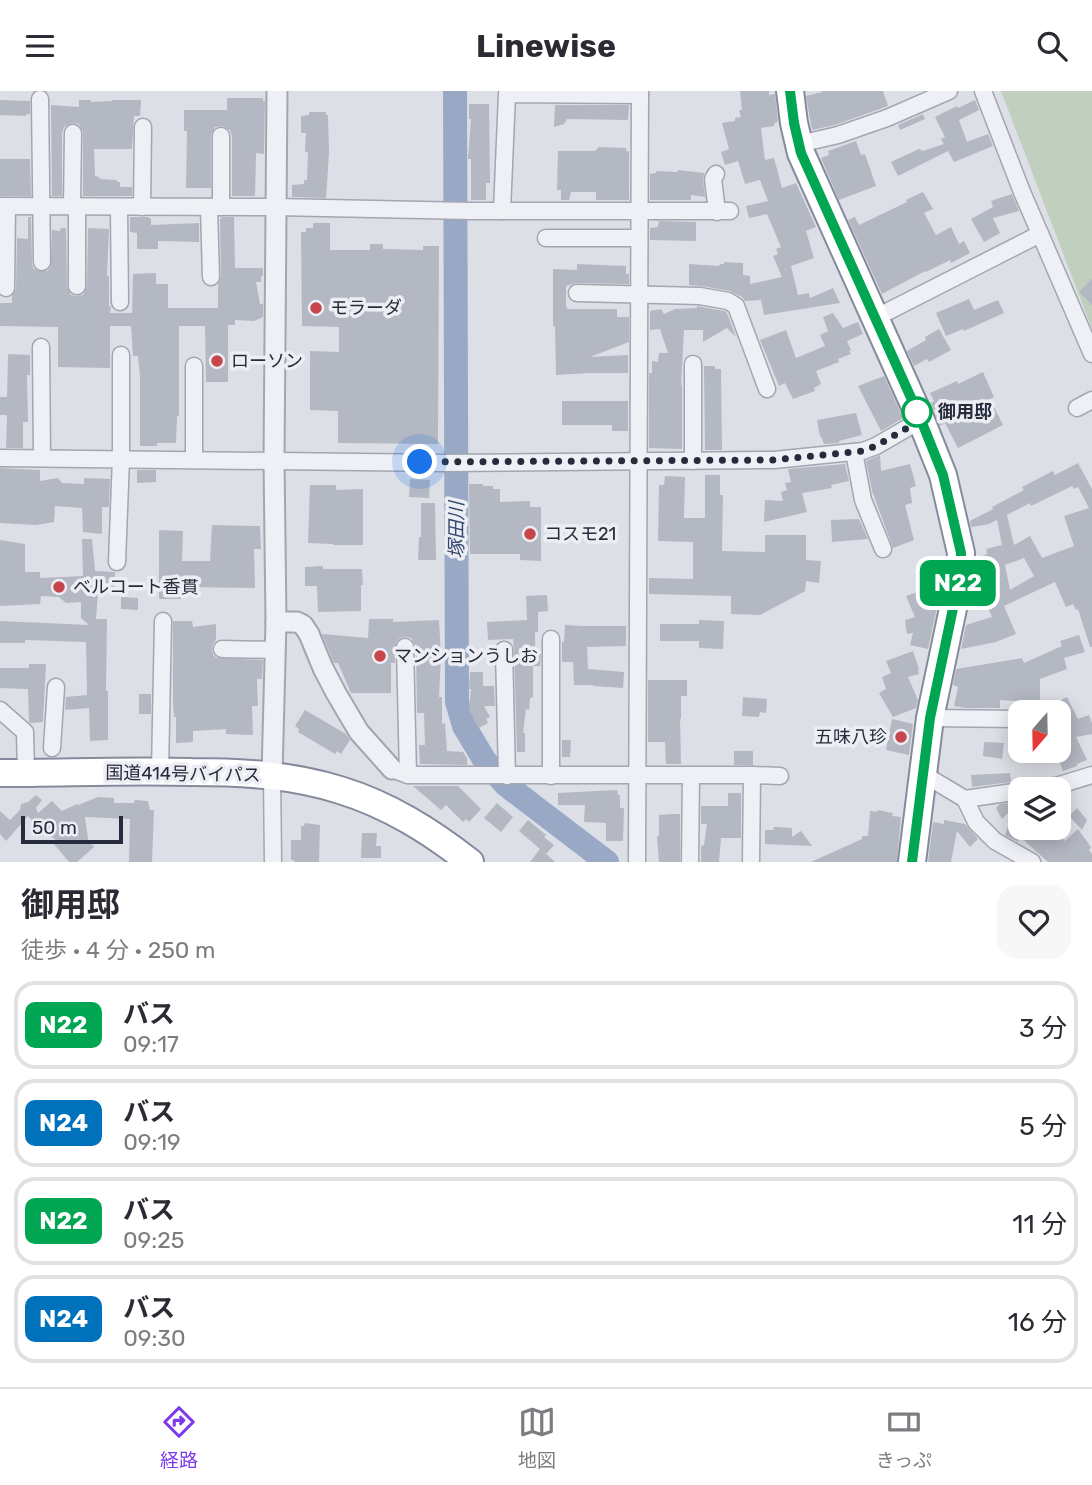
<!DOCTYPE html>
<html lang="ja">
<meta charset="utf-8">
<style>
:root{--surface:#fff;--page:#f7f7f7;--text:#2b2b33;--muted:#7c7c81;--line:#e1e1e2;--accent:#7c3aed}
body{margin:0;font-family:Rubik,"Noto Sans JP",sans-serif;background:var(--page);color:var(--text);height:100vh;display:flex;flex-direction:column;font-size:26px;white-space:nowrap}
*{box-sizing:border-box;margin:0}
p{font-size:23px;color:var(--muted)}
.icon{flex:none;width:38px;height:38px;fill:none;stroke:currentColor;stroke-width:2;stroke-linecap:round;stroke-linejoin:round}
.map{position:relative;height:771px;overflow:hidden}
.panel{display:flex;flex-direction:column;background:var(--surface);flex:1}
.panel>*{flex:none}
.badge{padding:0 14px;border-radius:10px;font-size:24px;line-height:46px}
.needle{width:46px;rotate:200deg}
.fabs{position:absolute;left:1008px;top:609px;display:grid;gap:14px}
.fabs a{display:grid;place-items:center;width:63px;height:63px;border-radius:14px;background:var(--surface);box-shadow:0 4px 18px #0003;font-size:35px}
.scale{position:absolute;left:21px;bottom:18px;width:102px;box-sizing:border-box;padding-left:7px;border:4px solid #272c3c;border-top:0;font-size:19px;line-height:24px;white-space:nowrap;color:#272c3c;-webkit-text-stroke:5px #eceef4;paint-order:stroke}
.you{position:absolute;width:35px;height:35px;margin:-18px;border:5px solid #fff;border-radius:50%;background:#1a73e8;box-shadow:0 0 0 10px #1a73e833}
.map>.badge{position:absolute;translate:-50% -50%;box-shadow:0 0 0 4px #fff}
.round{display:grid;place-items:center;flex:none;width:74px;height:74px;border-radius:21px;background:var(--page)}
.summary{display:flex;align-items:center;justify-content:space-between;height:119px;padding:0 21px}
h1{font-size:33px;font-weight:700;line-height:52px}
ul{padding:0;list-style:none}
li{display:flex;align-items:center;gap:21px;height:88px;margin:0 14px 10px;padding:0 7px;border:4px solid var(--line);border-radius:21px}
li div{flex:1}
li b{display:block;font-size:26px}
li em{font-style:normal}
li .badge{min-width:77px;font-weight:700;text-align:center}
header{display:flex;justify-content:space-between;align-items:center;height:91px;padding:0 21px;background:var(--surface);font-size:32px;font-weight:700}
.dock{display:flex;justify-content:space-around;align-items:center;height:98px;border-top:2px solid var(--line);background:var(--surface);font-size:19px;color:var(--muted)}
.dock a{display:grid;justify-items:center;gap:4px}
.dock .selected{color:var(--accent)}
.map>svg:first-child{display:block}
.green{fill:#c1cfbe}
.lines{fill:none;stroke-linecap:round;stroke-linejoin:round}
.river{stroke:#99a9c5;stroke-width:24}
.building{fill:#b4b8c2;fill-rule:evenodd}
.minor-casing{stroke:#a3a6b0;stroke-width:19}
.tertiary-casing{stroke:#a3a6b0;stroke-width:23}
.trunk-casing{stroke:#858b9c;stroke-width:30}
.minor{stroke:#eff0f5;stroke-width:16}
.tertiary{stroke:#eff0f5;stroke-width:19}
.trunk{stroke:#fff;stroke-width:26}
.line-casing{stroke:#fff;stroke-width:16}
.line{stroke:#00a651;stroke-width:10}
.walk{stroke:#272c3c;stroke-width:7;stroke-dasharray:0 12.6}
.poi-dot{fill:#c7464b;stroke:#eceef4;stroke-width:2.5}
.stop-dot{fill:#fff;stroke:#00a651;stroke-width:3.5}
.labels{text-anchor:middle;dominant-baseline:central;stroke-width:7;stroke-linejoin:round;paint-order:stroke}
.poi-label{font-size:18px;fill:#272c3c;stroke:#eceef4;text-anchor:start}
.stop-label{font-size:18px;font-weight:bold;fill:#272c3c;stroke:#eceef4;text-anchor:start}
.street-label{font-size:18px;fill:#272c3c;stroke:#eceef4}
.water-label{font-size:19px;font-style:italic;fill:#34476d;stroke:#eceef4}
</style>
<header><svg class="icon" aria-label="menu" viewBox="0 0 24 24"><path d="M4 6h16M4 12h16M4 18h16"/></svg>Linewise<svg class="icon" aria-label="search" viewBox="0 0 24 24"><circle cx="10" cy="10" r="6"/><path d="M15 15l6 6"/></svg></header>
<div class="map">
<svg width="1092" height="771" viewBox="0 0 1092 771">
<rect width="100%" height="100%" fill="#dddfe6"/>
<path class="green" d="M1001,0H1092V238Z"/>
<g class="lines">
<path class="river" d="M455,0L457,611L464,635L485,670L506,694L607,771"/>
</g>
<g class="building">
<path d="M740,0H769V4L775,3L778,30L774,33V35L761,37L765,69L774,67L782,97L796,92L816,136L806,140L814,167L791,175L798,204L809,202L810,207L833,197L840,212L764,224L761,209L745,210L742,206L730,200L702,195L689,194V173L719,175L720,173H724V171L743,172V184L750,185V193L782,186L773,165L778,163L776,158L781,156L767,123L749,127L746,115L768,110L760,89L745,93L738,70L725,74L721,61L729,58L722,32L735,30V27L741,26L739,19H742Z"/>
<path d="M821,0H883L888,15L835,34L812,39L806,5L822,1Z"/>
<path d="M227,7H263V10H265L264,63L256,62L255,105H232V45L230,39L222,35L215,36L211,44V97H186L187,40H184V19H227Z"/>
<path d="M0,9L30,10V23H27L26,25L0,24Z"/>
<path d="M79,9H91V11L112,10V9H141L140,25H134L132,58H94L95,85L99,86L100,88L117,89V91H120V96H132V105H83V41L79,33L72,32L64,36L62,42V105H52L51,14L79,16Z"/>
<path d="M975,9L979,19L959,29L967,51L988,43L993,55L954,71L948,60L898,85L891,71L919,58L923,60L944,53L941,48L945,46L935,26L957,15L958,17Z"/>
<path d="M469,13H489L490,92H486V109H471V68H468L471,28H469Z"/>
<path d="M555,14H629L628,29L567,28L564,33L554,36Z"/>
<path d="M309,21H326V24H328L329,62L326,107L292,106V94L304,93V89H307L308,61H305L306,42H301V25L309,24Z"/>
<path d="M923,23L925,28L900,39L898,34Z"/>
<path d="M856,50L861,64L865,63L876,95L839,109L821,67L829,64L828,60Z"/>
<path d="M599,56L626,57V60H629V109H596V101H571L569,109H561V99H557L558,60H595Z"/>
<path d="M0,68H30L31,105H0Z"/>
<path d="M678,79L704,82L703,89L705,106L691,104V109H650V83L656,82V80L677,81Z"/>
<path d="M923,101L933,118L924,122L936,144L951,136L959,153L964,150L970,162L951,172L950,169L926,181L925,180L882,203L848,129L855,126L859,134L907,111L906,109Z"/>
<path d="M1012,103L1019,120L993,127L1000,142L984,151L971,128L993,116L991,110Z"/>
<path d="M28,126H31L32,172L33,177L38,180H47L51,176L52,139L60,140L61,137H66L67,196L71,204L76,205L83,204L87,196L88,137L109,138L107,185H109V215L111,216L110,222H132L133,183L156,182V193H168V217H218V193L221,186L220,128L222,126H234L235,177H263V185L261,186V191H256L260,213H263V226L254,230L235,229V234H228V291H206L205,235H179V325H177L176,352H157V355H140V285L138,265H133L131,235H110V277L58,276V236L0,235V212H12V205L16,198L17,147L28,148Z"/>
<path d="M130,126H148L151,128V134L199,132V151L158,150V158H137V142L130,141Z"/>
<path d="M659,130L696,131V150L650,149V137L658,136Z"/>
<path d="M313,132H330V159H370V153H383V158L423,159V155H439L438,353L338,352V320L310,319V260L339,261V236L302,235L301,141H306V137H313Z"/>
<path d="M577,173L626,175V183H629V193L577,192L566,195V216H567V218H617V226H629V251L590,266L628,264V282H588L556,284L555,235H553V178L577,179Z"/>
<path d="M1092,188V214L1079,201Z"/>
<path d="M969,208L974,219L998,209L1004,222L964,240L963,238L946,245L936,222Z"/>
<path d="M697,215L724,220L727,222L736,246L727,237L703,251V239H684L681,294H682V358L649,357V282H652V270L658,271L659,262H668L660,238L650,239V220L661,218L664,223L675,218L697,217Z"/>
<path d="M833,222L843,237L858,231L863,243L847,250L851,259L849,260L851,263L838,268L839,271L816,280L821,293L814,297L815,300L793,308L785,292L779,295L760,249L786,239L796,267L825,255L820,244L828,240L823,226Z"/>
<path d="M939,238L951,259L929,271L927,268L914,275L907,260L926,249L925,246Z"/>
<path d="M8,263L30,264V284H27L28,331H23V357H6L7,324H0V306H7Z"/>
<path d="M704,275H715V278H721L722,359H705Z"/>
<path d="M983,281L994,306L990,308L1003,334L958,357L945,332L940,335L931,312L934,310L930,302L957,290L958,293Z"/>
<path d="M884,285L903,327L881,340L858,295Z"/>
<path d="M562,310H628V340H612V334H562Z"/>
<path d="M856,322L862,344L839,350V352L824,353L821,345L820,346L817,329Z"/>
<path d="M880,364L881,380L910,373L916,395L910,397L912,412L905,414L914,449L893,457L875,408L874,404H873L866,370Z"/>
<path d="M1078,372L1092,398V556H1090L1078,518L1076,519L1073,513L1066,516L1055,491L1004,515L1016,543L996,551L961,558L966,534L992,526L976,491L977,467L987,463L986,458L1002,454L997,429L989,433L971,436L970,430L993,418L992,416L1024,399L1022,396L1053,380L1055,384ZM1072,395L1074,398L1078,396L1089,417L1064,425L1074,455L1042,467L1030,445L1014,454L1007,424L1030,412L1031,415ZM1024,467L1034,485L1010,499L1005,474Z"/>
<path d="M845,373L849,390L831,394L832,397L802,402L807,421L764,431L765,409L783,410L781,401L787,399L785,392L791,391L788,378Z"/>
<path d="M0,377L40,379V390L58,387L62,392L84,393V387L110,388L109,416H102V443L83,441L82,417L55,415L54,431L36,434L0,432Z"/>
<path d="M137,379H156V391L137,392Z"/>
<path d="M705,384H720V404H723L722,460L765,461V444H806V469L821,470L819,492L806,490L805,500L760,524L731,523V505L649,503V487L693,488V451L658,450L659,394H664L665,385L685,386L684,427H705Z"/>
<path d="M410,388L430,389L429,407L409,406Z"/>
<path d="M469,393H483V395H493V398H500V411L530,410V416H541V470L520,469V463H470Z"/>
<path d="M310,394H336V399L363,398V454H333V453L308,452Z"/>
<path d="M421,412H435L436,469H418L419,446H421Z"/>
<path d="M859,428L868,448L832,451L831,429Z"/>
<path d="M212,434L260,435L261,458H254L255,497L181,496V508H159V439L183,440L182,470H210Z"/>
<path d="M82,448H92L95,480L115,481L114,501L98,499L96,528H107L106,600H108V649L90,650L89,617L65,619L66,606L87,604L86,551L25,549V552H0V530L89,534L81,527V511L66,512L59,506L41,505L40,513L0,515V449L25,453V481H40V487L83,485Z"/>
<path d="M938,474L943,489L928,558L910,554L913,542L907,543L905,529L915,526L906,505L930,497L923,479Z"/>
<path d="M323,475V478H362L363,494H361V520L318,521L317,495H305V476Z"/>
<path d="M547,504L548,520L538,521V541H535V563H541L540,575H533V606L530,607L529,619L526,618L523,642H525V661H517L514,559L513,548L488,549L487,531L527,529L526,505Z"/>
<path d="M121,506L138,507V519L121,518Z"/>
<path d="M369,528H393V531L439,529L441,565L439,606H442V633L445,632L447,660L463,661L467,667V674L420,673L419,654H425L424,622H417L416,556L411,547L405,546L400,547L396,552L395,572H391V602H351L338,572H334L322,543L368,547Z"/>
<path d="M699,529L724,530L723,558L699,557V550H660V533H699Z"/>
<path d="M173,530H192L193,536L216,533V549L213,553L212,558L213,564L217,567L263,569L262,588H257L258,615H252L253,644L226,643V638L193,640V651L176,652V626H174L173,612Z"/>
<path d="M565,534L583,535H626V555L587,556L588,578L624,581L623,597L593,595V594H574L573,571H562V551H564Z"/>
<path d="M1079,544L1085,561L1064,567L1067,578L1040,588V612L1000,609V617H966L954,615L958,596L953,594L956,578L1022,567L1024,572L1062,555L1060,550Z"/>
<path d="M913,560L919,578L918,579L919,583L908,586L918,609L916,617L893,626L879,602L886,598L882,586L891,582L886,570Z"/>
<path d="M29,573H46L43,631L31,632L29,631L28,598L0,597V577H29Z"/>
<path d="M470,581H483V595H494L495,615H484L490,626L486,628L488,632L479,637L469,619L471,598H469Z"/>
<path d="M648,589H687V605H681V628H680L681,673H666L665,651H648Z"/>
<rect x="139" y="603" width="12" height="20"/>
<path d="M743,606L767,608L766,622L760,621L759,626L742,625Z"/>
<path d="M1067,606L1078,628L1089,624L1092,632V643L1076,646L1087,669L1077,673V675L1063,680L1056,662H1059V621H1056L1052,613Z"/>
<path d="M305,619L346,643L350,649L341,663L337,660L335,663L298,641L299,638L295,635Z"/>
<path d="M892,628L913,633L909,664L886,659Z"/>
<path d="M562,649H571L570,666H562Z"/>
<path d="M984,651L1004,652L1002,668L983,665Z"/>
<rect x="734" y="660" width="19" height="14"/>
<path d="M1010,682L1011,691L972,696L971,684Z"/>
<path d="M413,695H458L481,718L469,731L466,728L463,731L446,714L441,719Z"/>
<path d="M617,699L618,704H620V717H624L623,750H606V732L584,731L585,714H558V702Z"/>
<path d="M728,702H741V747H721L719,771H701V755L704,754L707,733H701V715H728Z"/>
<path d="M36,704L42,709L36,717L38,722L52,710L62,720L77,713L78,714L98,706L114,707V712H134L135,709L148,710L150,719H154L152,771H129L130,728L85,726L88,748L94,756L77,771H69L54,753L57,750L47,742L44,743L28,725L6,750L0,743V720L10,729L20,719L21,713L28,711Z"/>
<path d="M497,712L513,726L501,741L484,727Z"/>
<path d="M1011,712L1013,717L1002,728L996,717L1000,713Z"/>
<path d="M1077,717L1087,729L1082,739L1069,725Z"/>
<path d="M1014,718L1020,731V737H1040L1046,743L1053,738L1065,750L1078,738L1091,756L1089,759L1092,763V771H1048L1020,746L1018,751L1005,744Z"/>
<path d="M877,719L893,722L892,725L901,726L897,771H811L862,748V745H868L870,720L877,721Z"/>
<path d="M671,723H680V771H659L657,745H659V724Z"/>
<path d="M528,729L546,744L544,746L554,754L546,763L542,759L555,771H530L540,758L519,740Z"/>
<path d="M944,729L965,733L978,748L970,756L957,740L951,771H928L933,731L944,733Z"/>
<path d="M305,732L320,734L319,771H294V769H291V749H301V735H304Z"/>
<path d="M774,736L792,737V746L801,740L812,755L765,753V739H773Z"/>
<path d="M362,742H377L376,755H381V767H361Z"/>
</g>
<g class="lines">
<g class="minor-casing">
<g id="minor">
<path d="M983,0L1022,101L1092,263"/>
<path d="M40,8L42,171"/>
<path d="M221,45V116"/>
<path d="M799,53L838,44L887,27L949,0"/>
<path d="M716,83L713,88L717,121"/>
<path d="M0,115L276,116L470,120H730"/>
<path d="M72,116L73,42"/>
<path d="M142,116L143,36"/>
<path d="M209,116L211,186"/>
<path d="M119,117L120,211"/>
<path d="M502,120L507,3L640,4"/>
<path d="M546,147H639"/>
<path d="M77,195V116"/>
<path d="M6,197L7,115"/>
<path d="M577,202L700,205L728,210L736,215L767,298"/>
<path d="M875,227L1040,143"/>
<path d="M41,256L42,367"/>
<path d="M693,273V370"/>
<path d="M194,275V368"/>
<path d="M1077,317L1092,309"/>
<path d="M854,361L863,409L883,458"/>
<path d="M0,367L444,372L774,369L863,360L876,355L921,329"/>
<path d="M117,471L121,367V264"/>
<path d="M405,556L408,684"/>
<path d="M222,558L275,559"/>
<path d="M504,559L507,685"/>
<path d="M0,619L25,641L26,682"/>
<path d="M930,627L1020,628"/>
<path d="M52,657L56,596"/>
<path d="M392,678L408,684H752L780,685"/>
<path d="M160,680L163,530"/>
<path d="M923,683L965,708L1020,700"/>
<path d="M272,684L273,771"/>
<path d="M551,685V548"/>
<path d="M1034,698L1056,695L1092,684"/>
<path d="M965,708L976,731L995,750L1032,771"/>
<path d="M637,771L640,0"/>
<path d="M690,771L691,684"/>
<path d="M751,771L752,684"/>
</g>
</g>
<g class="tertiary-casing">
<g id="tertiary">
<path d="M276,531H297L303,534L309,543L323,577L336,602L359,641L392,678"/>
<path d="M272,684L276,531L274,369L277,0"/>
</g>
</g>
<g class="trunk-casing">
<g id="trunk">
<path d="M790,0L794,32L801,62L921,329L943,384L961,462L960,484L930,627L912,771"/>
<path d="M0,682C64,682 128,679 192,681C243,681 292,684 340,699C389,714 430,740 470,771"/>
</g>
</g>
<use href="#minor" class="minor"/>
<use href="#tertiary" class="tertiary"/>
<use href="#trunk" class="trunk"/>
</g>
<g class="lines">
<g class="line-casing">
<path id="line" d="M790,0L794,32L801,62L921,329L943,384L961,462L960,484L930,627L912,771"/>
</g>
<use href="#line" class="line"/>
<path class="walk" d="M420,371L774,369L863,360L876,355L921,329L917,321"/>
</g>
<g class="poi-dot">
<circle cx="316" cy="217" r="7"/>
<circle cx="217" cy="270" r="7"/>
<circle cx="530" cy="443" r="7"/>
<circle cx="59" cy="496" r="7"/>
<circle cx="380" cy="565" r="7"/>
<circle cx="901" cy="646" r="7"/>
</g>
<circle class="stop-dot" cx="917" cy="321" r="14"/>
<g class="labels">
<g class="poi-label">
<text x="330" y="217">モラーダ</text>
<text x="231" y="270">ローソン</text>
<text x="544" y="443">コスモ21</text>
<text x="73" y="496">ベルコート香貫</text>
<text x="394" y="565">マンションうしお</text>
<text x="887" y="646" text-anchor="end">五味八珍</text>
</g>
<g class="stop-label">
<text x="938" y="321">御用邸</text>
</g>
<g class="street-label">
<text transform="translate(183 683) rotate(1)">国道414号バイパス</text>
</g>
<g class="water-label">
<text transform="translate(456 439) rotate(-90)">塚田川</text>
</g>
</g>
</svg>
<div class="fabs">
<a><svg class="needle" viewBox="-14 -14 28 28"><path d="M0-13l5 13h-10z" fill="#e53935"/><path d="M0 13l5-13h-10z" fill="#7c7c81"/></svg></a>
<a><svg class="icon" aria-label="layers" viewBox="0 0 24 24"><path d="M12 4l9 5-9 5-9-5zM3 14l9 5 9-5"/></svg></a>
</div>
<div class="scale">50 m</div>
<div class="you" style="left:420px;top:371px"></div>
<b class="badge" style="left:958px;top:492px;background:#00a651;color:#fff">N22</b>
</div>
<section class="panel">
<div class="summary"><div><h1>御用邸</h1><p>徒歩 · 4 分 · 250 m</p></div><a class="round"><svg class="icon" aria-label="heart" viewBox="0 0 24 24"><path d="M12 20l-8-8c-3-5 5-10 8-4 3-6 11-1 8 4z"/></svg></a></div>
<ul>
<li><span class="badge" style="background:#00a651;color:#fff">N22</span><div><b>バス</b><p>09:17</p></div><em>3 分</em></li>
<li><span class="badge" style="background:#0072bc;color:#fff">N24</span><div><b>バス</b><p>09:19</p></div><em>5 分</em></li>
<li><span class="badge" style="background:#00a651;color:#fff">N22</span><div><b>バス</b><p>09:25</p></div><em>11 分</em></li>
<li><span class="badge" style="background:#0072bc;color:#fff">N24</span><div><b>バス</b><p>09:30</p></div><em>16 分</em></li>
</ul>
</section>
<nav class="dock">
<a class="selected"><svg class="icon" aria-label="directions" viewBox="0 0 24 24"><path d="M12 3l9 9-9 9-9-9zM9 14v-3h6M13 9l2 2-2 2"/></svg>経路</a>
<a><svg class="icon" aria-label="map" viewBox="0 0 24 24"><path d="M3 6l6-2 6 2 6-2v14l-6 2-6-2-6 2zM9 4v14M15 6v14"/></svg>地図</a>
<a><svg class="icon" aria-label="tickets" viewBox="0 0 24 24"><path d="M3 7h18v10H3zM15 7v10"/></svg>きっぷ</a>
</nav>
